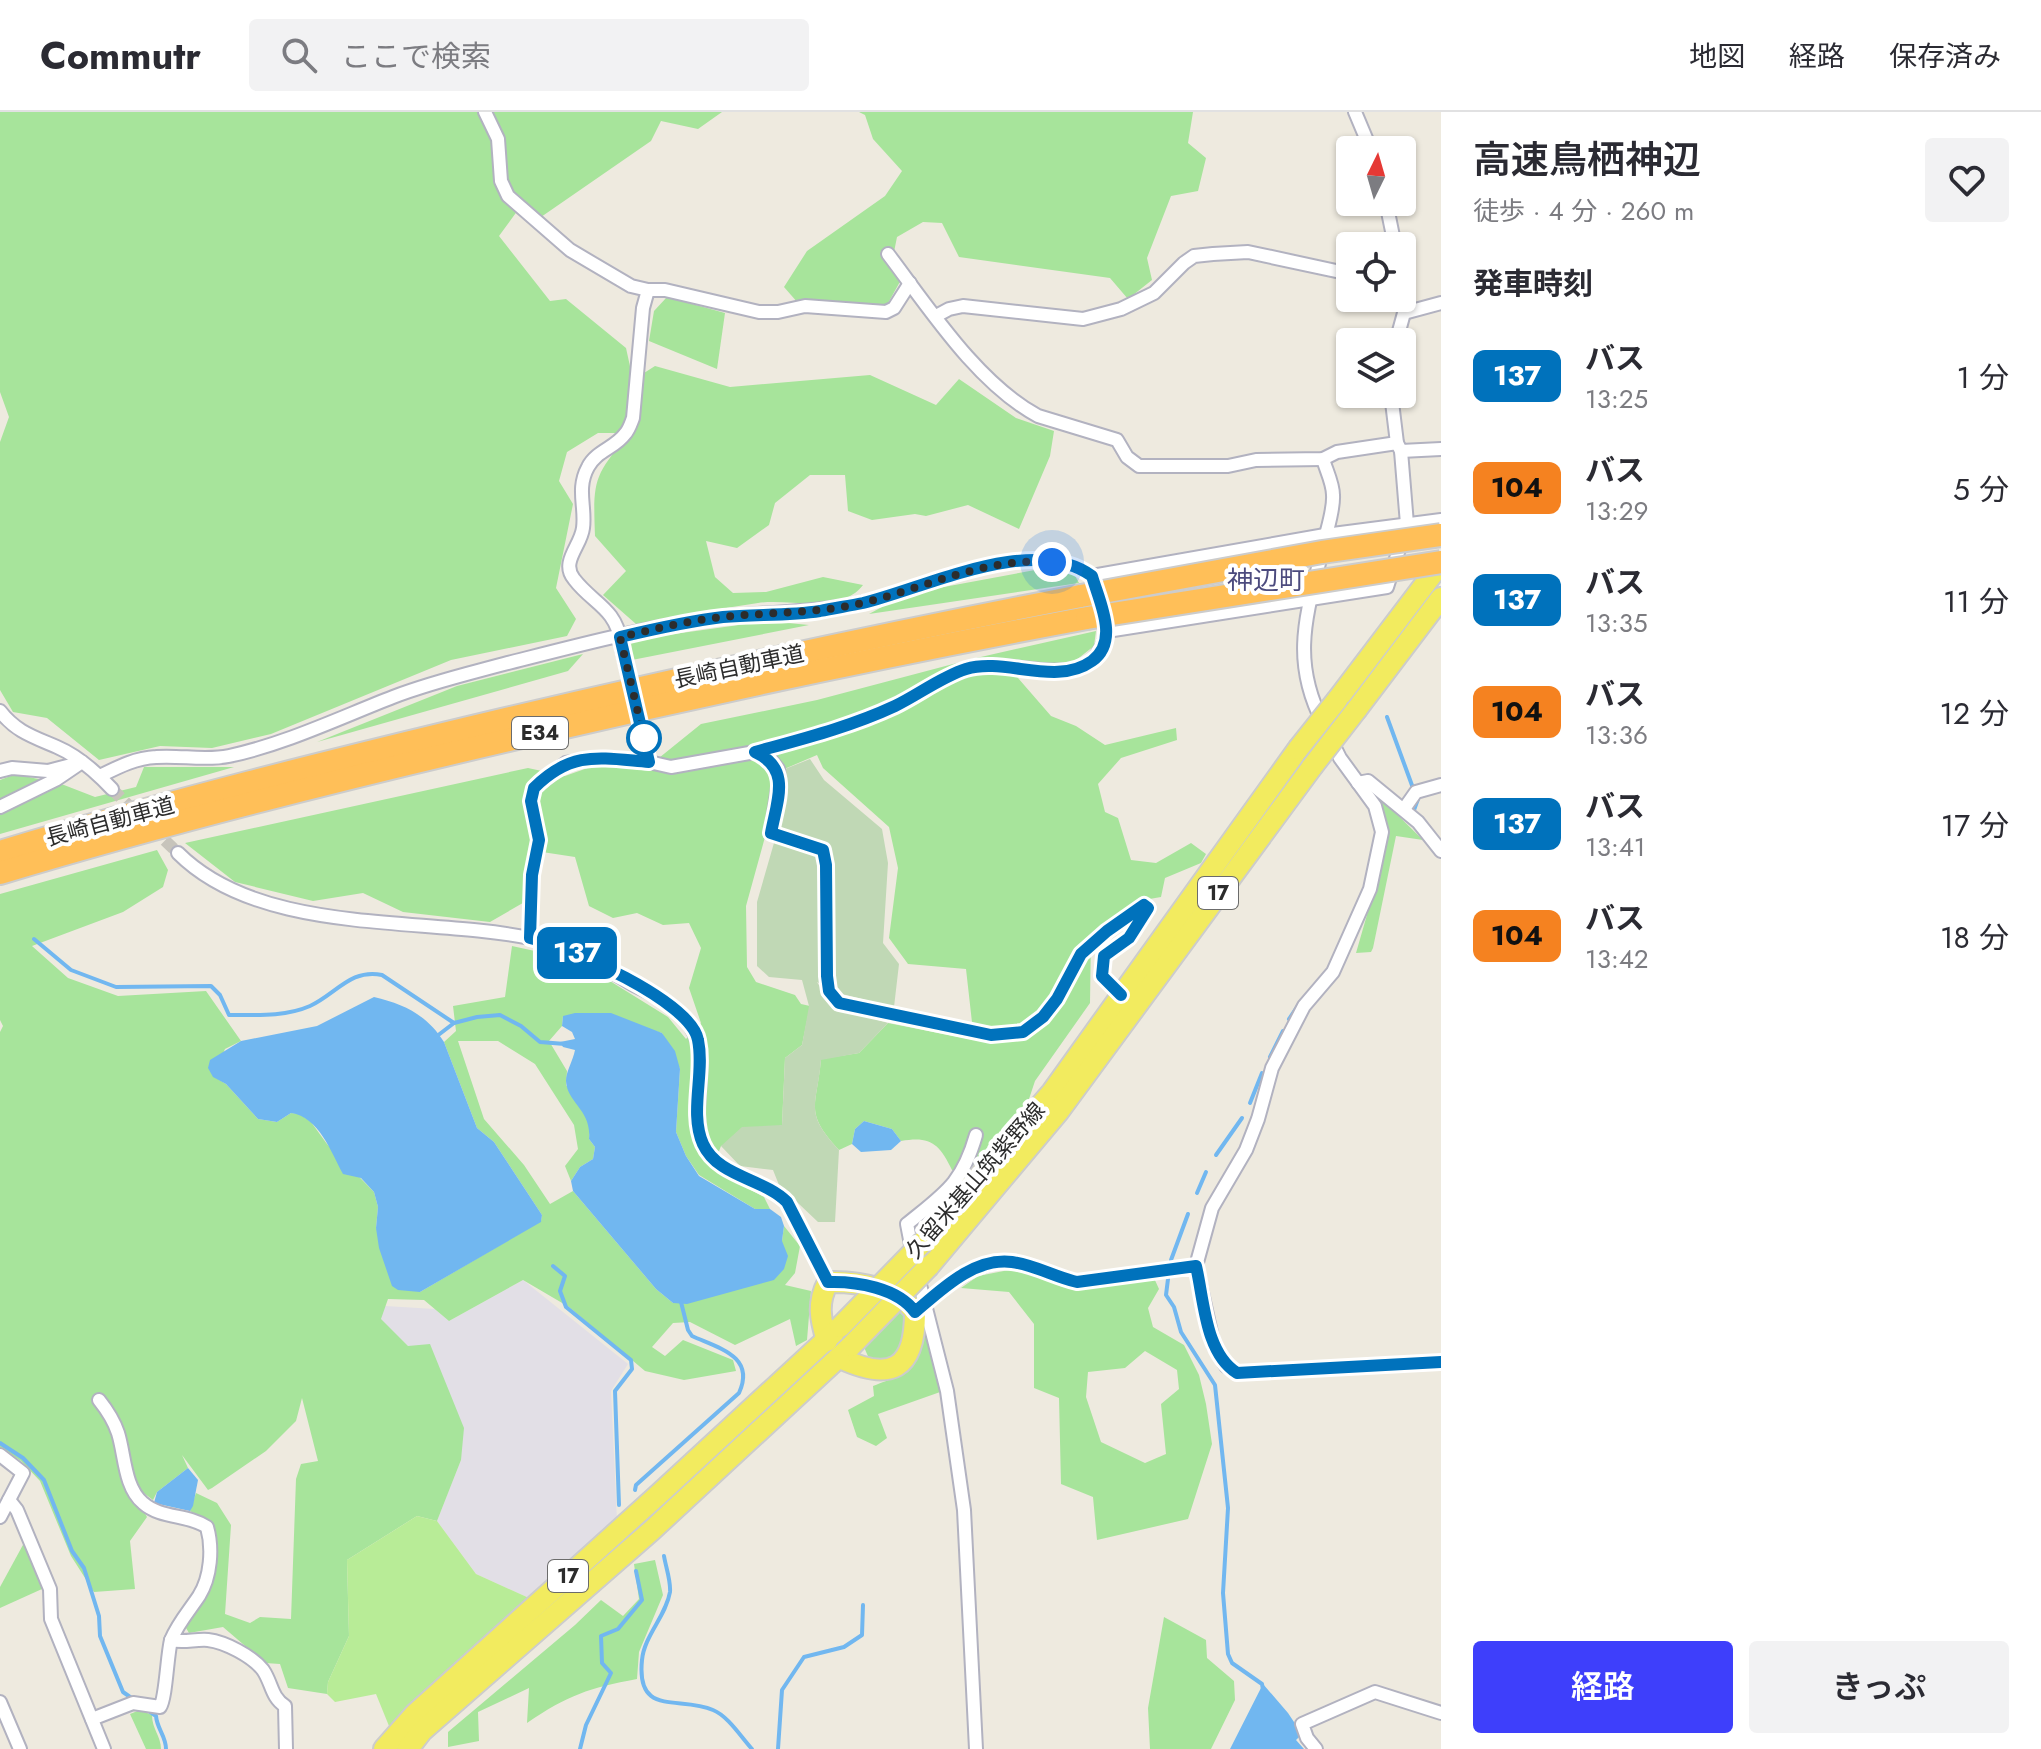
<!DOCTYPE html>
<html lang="ja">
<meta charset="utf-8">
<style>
:root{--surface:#fff;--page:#f2f2f3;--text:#2b2b33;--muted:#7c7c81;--line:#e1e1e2;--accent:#3e3ffb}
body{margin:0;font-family:Jost,"Noto Sans JP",sans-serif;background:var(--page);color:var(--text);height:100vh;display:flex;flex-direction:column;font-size:30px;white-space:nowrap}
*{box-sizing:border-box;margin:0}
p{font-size:26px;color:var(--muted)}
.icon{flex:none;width:44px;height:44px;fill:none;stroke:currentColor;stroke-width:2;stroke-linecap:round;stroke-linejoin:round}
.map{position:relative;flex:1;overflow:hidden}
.drawer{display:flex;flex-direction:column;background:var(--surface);width:600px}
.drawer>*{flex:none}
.badge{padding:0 16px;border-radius:12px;font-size:28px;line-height:52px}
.needle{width:52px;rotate:5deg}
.fabs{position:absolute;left:1336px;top:24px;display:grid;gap:16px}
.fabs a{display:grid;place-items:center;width:80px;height:80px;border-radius:8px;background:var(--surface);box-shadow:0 2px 6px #0004;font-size:40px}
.you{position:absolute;width:40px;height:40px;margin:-20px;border:6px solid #fff;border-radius:50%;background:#1a73e8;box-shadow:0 0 0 12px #1a73e833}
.map>.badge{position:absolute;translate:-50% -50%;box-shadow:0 0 0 4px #fff}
h2{padding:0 32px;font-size:30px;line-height:72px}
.round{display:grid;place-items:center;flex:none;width:84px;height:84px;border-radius:8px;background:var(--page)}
.head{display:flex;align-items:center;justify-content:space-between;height:136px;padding:0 32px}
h1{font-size:38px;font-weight:600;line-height:60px}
.action{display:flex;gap:16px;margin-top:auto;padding:16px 32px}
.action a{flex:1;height:92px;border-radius:8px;background:var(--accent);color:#fff;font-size:32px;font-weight:600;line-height:92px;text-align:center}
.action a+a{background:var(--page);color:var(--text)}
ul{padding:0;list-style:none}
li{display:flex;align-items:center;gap:24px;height:112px;padding:0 32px}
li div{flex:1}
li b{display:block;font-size:30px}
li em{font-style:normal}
li .badge{min-width:88px;font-weight:700;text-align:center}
header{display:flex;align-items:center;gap:48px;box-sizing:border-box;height:112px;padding:0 40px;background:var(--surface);border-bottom:2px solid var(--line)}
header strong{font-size:38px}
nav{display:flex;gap:44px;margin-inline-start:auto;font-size:28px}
.search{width:560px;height:72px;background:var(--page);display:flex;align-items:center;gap:20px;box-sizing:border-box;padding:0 28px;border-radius:8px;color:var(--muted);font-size:30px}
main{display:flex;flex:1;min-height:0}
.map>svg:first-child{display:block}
.industrial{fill:#e2dfe6}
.green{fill:#a7e49b;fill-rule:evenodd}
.cemetery{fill:#c0d8b5}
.pitch{fill:#b8ec97}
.water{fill:#71b7f0}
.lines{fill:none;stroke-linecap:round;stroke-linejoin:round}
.stream{stroke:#71b7f0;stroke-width:4}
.street-tunnel{stroke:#c7c4bb;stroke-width:12;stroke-dasharray:12 6;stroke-linecap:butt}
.street-casing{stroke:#b2b2c0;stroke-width:16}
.primary-casing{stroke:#ccc;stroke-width:24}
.highway-casing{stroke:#ccc;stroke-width:26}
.street{stroke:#fff;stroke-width:12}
.primary{stroke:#f2eb5f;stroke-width:20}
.highway{stroke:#ffbf58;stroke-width:22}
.street-bridge-casing{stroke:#b2b2c0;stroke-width:16;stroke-linecap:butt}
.primary-bridge-casing{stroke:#ccc;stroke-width:24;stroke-linecap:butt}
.highway-bridge-casing{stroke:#ccc;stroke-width:26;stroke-linecap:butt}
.street-bridge{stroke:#fff;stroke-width:12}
.primary-bridge{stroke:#f2eb5f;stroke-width:20}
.highway-bridge{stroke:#ffbf58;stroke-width:22}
.line-casing{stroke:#fff;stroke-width:18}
.line{stroke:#0072bc;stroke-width:12}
.walk{stroke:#2c2c2c;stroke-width:8;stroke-dasharray:0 14.4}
.stop-dot{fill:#fff;stroke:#0072bc;stroke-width:4}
.labels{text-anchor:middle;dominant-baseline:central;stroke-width:8;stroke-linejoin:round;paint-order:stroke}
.shield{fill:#fff;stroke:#6b6b6b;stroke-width:2}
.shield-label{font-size:20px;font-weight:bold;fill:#2c2c2c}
.street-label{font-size:22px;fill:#2c2c2c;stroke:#fff}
.quarter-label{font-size:26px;fill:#4c4b7e;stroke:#fff}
</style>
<header>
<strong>Commutr</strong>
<div class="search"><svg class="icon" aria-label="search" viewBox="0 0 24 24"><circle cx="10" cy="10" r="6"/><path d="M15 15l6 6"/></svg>ここで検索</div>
<nav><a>地図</a><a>経路</a><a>保存済み</a></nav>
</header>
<main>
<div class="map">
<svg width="1441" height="1637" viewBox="0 0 1441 1637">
<rect width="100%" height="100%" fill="#eeeadf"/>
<path class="industrial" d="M523,1168L628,1252L611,1279L617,1409L529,1486L476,1462L437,1409L461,1348L408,1234L380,1207L385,1194L435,1197L449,1209Z"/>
<g class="green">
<path d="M0,0H722L698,17L661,9L651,29L541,105L523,91L499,124L550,189L566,187L626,236L633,268L655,254L730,275L870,263L936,293L959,267L1016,306L1054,319L1050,344L1019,417L968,393L926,404L915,402L872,408L848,399L845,363H810L775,391L769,413L737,436L706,429L715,465L733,481L766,480L823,465L863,473C840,503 790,486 758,491C717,497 677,505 636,512L603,483L626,459L595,424C593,369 593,363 631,321H598L567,340L559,369L573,392L556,476L576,507L567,524L451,548L271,622L212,636L160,634L99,648L47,606L13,600L0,578V330L9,305L0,280Z"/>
<path d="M859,0H1193L1188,31L1206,46L1198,79L1171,84L1147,146L1152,168L1128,187L1110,166L959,145L942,111L923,110L897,125L894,140L908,160L902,166L887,193L798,191L784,175L807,139L885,84L902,59L873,27L865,3Z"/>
<path d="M667,185L725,201L717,257L649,229L654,199Z"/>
<path d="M1035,458L1073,460L1079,471L869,502L906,482Z"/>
<path d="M767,509L809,513L632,548L631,528Z"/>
<path d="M1096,519L1094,534L1075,549L1018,566L1051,604L1076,614L1105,633L1176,616L1177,628L1121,646L1098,672L1105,700L1118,706L1131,748L1156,751L1191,731L1206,742L1201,751L1165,766L1161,785L1138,789L1091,822L1090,891L1035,969L1028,990L969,1058H952C939,1031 930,1024 901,1029L892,1017L864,1009L855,1017L852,1032L839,1038C803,999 817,995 821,947L859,941L888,911L974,928L966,857L908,852L889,826L898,756L889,715L823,656L817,643L775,661L765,725L746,794L747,855L756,870L795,883L801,892L810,894L802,933L785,946L782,1013L721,1034L712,1057L764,1085L770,1097H755L699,1063L686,1044L676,1020L680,957L662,921L641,915L563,904L562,914L549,929L567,959L566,973L591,1012L589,1027L595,1035L593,1047L580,1055L571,1069L565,1054L578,1037L574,1013L535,952L498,929H458L484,1007L524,1053L550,1092L573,1079L656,1177L673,1191L782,1129L784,1114L800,1134L795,1161L785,1173L811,1179L807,1228L796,1234L790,1207L735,1233L690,1210L673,1211L652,1235L665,1244L683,1228L733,1248L736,1259L684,1268L645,1259L569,1195L523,1168L449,1209L424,1188L388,1187L381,1207L408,1234L430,1232L464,1316L461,1348L437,1409L417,1404L347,1448L349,1524L328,1570L327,1582L288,1576L280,1552L265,1551L223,1515L189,1521L183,1511L206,1484L217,1433L211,1411L190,1399L196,1381L217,1391L231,1413L225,1502L250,1511L260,1505L291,1507L296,1367L301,1352L318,1349L302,1286L296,1309L266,1339L212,1376L208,1378L182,1343L188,1356L157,1380L153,1388L125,1367L147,1405L130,1429L135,1477L94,1480L71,1444L40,1369L21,1349L0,1335V920L3,914L0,908V782L157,738L168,758L163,775L123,800L32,834L68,866L118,884L206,879L241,929L225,937L213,964L226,972L258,1007L277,1010L291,1001L300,1002L311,1010L327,1032L374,1080L378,1095L376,1116L420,1180L541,1109L542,1103L494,1030L477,1016L444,930L456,919L453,894L505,885L512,834L576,848L668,905L686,927L701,911L689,876L701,836L689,811L663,813L637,801L613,806L589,794L575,745L529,738L528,788L490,810L403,800L363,781L313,789L235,770L185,731L528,656L565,664L596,653L649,654L701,612L817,588L972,547Z"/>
<path d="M583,542L568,559L317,630L457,574Z"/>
<path d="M144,655H234L0,722V668L16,662L64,673L95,685L136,675Z"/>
<path d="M1368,674L1423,728L1396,724L1373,836L1371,840L1356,841L1375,775L1387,717Z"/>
<path d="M1014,1157L1081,1175L1154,1166L1159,1177L1148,1196L1153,1215L1184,1233L1199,1263L1206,1292L1212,1332L1188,1407L1097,1428L1093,1385L1061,1372L1059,1286L1034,1276V1212L1009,1180L961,1176L978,1164ZM1145,1239L1177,1258L1179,1277L1161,1292L1166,1342L1145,1351L1101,1330L1086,1285L1088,1260L1125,1256Z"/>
<path d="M901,1197C912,1218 906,1233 890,1250L870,1249L864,1235Z"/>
<path d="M924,1213L943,1279L878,1302L887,1326L876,1334L857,1325L848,1298L874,1284L873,1274C913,1259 918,1258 924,1213Z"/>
<path d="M24,1431L42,1477L0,1496V1475Z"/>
<path d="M655,1448L663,1483L639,1540L637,1567C589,1576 568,1583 527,1611L529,1576L478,1600L479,1629L448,1635V1620L575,1513L601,1488L623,1504L639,1487L634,1452Z"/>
<path d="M1164,1505L1206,1528L1207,1546L1234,1569L1235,1588L1211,1637H1150L1148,1596Z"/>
<path d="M140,1598L152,1603C152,1617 161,1624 161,1637H146L130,1602Z"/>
</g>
<path class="cemetery" d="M810,647L824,668L882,717L888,751L883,831L899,852L894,895L838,881L817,870L832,894L888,911L859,941L821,948C817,995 803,999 839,1038L835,1110H818L779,1073L773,1058L740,1054L721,1034L742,1015L782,1013L785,946L802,933L809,894L802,868L769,865L757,854V790L778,717L785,657Z"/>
<path class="pitch" d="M417,1404L437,1409L476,1462L529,1486L389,1614L376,1582L335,1590L327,1582L328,1570L349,1524L347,1448Z"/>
<g class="water">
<path d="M374,885C404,892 427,903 444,930L477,1016L494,1030L542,1103L541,1110L420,1180L398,1178L392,1174L379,1136L376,1116L378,1095L374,1080L361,1066L343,1062C331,1040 319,1005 291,1001L277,1010L258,1007L226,972L213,965L208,956L210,948L241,929L317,914Z"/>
<path d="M575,901H611L662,921L675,939L680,957L676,1020L686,1044L699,1064L755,1097H770L781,1105L784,1114L782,1129L788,1144L784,1157L774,1168L687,1192L673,1191L656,1177L573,1079L571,1069L580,1055L593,1047L595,1035L589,1027C592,998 567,991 566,969C566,959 573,949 575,938L563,935L560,930L575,927L572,920L562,914L563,904Z"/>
<path d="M864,1009L892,1017L901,1029L891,1038L861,1040L852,1032L855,1017Z"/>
<path d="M188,1356L198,1368L193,1394L190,1399L154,1391L157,1380Z"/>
<path d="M1263,1572L1288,1601L1302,1622L1296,1628L1304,1637H1230Z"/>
</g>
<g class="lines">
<g class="stream">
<path d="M1387,605L1413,676"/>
<path d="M1414,698L1418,687"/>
<path d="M34,827L71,858L116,875L211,874L220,883L229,903C255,903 285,905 310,894C335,883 351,856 382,863L454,911L477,905L500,903L521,914L540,930L565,932"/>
<path d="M1289,907L1301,889"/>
<path d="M437,924L454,911"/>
<path d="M1270,945L1283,919"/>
<path d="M1250,991L1262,961"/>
<path d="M1216,1043L1242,1006"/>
<path d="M1197,1081L1206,1060"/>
<path d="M1171,1148L1188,1102"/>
<path d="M553,1154L565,1164L560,1179L566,1195L631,1248L632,1257L615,1279L619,1393"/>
<path d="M1168,1167L1166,1183L1174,1195L1181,1220L1215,1273L1228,1396L1223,1481L1228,1542L1232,1551L1262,1572L1263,1578"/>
<path d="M0,1331L23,1346L44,1368L72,1439L84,1456L99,1504L100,1524L123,1580L133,1587"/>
<path d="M635,1378L636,1373L739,1281C756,1244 718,1236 692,1224L688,1218L681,1190"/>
<path d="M664,1444C666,1456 671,1469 670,1480C666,1504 644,1524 642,1548C636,1606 680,1583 713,1598C728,1604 741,1625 752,1637"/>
<path d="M146,1597L156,1604C157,1617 166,1624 166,1637"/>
<path d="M580,1637L586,1613L611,1561L602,1551L601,1524L618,1517L642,1488L636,1459"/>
<path d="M778,1637L782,1578L804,1545L844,1535L862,1523L863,1493"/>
</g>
<g class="street-tunnel">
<path d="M112,677L138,703"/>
<path d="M152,716L178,741"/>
</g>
<g class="street-casing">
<g id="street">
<path d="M485,0L498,27L501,69L508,84L570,138L631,174L648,178L643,196L633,306C631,311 629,318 625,322C615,336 596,339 588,355C576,377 586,395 583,416C581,434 560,450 574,467C593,492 615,495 621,530"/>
<path d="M1355,0L1371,38"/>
<path d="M1386,90L1395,134"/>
<path d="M888,142C929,196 977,271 1038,304L1117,328L1127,345L1139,354H1228L1256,348L1323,347L1337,340L1397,331"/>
<path d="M648,178H665L759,200H778L805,194L886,200L894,196L910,171"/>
<path d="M1404,201L1441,191"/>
<path d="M936,204L949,197L963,194L1083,207L1121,197L1154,181L1184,151L1194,144L1213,142L1248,140L1350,162"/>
<path d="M1396,230L1404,201L1402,176"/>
<path d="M1401,339L1441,337"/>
<path d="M1102,500L1107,519L1387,475L1407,412L1401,339L1397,331L1391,282"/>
<path d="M0,599C16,620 34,625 57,635C78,644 97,661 112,677"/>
<path d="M1323,611C1289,545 1308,499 1324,431C1327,417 1334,398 1333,383C1333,371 1326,358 1323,347"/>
<path d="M1331,628L1340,646L1375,694L1382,720L1370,777L1333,860L1304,894L1272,956L1258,1007L1246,1038L1212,1096L1196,1154L1214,1234L1226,1254L1237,1261L1441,1250"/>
<path d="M755,640C802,627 849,615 894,594C923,581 950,558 982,554C1025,549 1095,583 1107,519"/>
<path d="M0,659L12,656L48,659L71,653"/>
<path d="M100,664C118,655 135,646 156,645C180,643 205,649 229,644C285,632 339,606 393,585C429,571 467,562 504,552C575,534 649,514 722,505C768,500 814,501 860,491C923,478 1033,420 1092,464L1325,423L1441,408"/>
<path d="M1358,671L1368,669L1418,710L1441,739"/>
<path d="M0,695L57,667L82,650"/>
<path d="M1404,697L1416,680L1441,673"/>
<path d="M178,741C261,824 420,804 530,826C566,833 597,851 629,870C641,877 654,882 666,890C710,920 700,951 698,998C698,1010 698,1023 704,1033C720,1066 763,1066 787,1090L828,1170"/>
<path d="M530,826L532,763L539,728L531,689L534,676L566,651L599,646L649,650L671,655L755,640L770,647L778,657L779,669L771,721L823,738L826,753L827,864L829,879L839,891L991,923L1023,920L1043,905L1057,887L1081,842L1107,819L1144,793L1148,796L1129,826L1104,844L1102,864L1121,883"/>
<path d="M913,1143L907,1112C945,1081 962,1072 976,1023"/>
<path d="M917,1161L947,1279L964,1398L976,1637"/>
<path d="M921,1195L947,1173L974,1157L996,1150L1011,1149L1077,1170L1196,1154"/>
<path d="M99,1288C107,1298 114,1309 118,1321C125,1343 124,1375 143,1391C161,1407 188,1402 207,1415C213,1436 211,1465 199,1484C189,1499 178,1511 171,1528C183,1531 195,1527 208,1528C225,1530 252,1544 263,1558C272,1571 271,1585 285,1594L286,1637"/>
<path d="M0,1343L23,1361L0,1405"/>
<path d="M9,1388L17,1398L50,1477L51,1507L104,1637"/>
<path d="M0,1590L20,1637"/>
<path d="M92,1607L133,1591L160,1595C166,1586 167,1544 171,1528"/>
<path d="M1316,1637L1307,1626L1302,1612L1375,1580L1441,1601"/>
</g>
</g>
<g class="primary-casing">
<g id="primary">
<path d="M1337,588L1441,451"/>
<path d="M1357,597L1441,486"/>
<path d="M923,1130L1052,980L1298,637"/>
<path d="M929,1154L1059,999L1312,655"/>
<path d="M827,1229C820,1206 817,1191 828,1170C856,1169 898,1176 915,1200C915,1258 891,1270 840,1246"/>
<path d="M384,1637L415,1602L658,1383L840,1215"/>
<path d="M408,1637L422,1619L651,1419L851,1234"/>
</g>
</g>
<g class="highway-casing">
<g id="highway">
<path d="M0,740C165,690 334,648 502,608C694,563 887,521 1081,484"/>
<path d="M0,761C179,707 361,662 543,620C724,578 904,540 1087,506"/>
</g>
</g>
<use href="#street" class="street"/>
<use href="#primary" class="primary"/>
<use href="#highway" class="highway"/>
<g class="street-bridge-casing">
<path id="street-bridge" d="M622,537L648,642"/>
</g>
<g class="primary-bridge-casing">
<g id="primary-bridge">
<path d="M1298,637L1337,588"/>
<path d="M1312,655L1357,597"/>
<path d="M840,1215L923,1130"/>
<path d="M851,1234L929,1154"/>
</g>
</g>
<g class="highway-bridge-casing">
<g id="highway-bridge">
<path d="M1081,484L1322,440L1441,423"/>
<path d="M1087,506L1441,450"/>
</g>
</g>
<use href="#street-bridge" class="street-bridge"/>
<use href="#primary-bridge" class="primary-bridge"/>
<use href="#highway-bridge" class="highway-bridge"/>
</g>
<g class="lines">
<g class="line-casing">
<path id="line" d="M1121,883L1102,864L1104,844L1129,826L1148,796L1144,793L1107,819L1081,842L1057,887L1043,905L1023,920L991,923L839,891L829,879L827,864L826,753L823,738L771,721C777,688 792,657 755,640C802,627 850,615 895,594C918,583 941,565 966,557C1005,545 1056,575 1092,549C1120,529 1099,489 1092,464C1034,421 925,476 863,491C849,494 834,496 820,499C789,504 755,502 723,505C688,509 654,517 620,525L649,650C600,646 572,638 534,676L531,689L539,728L532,763L530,826C568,835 691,889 698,928C705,961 689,1000 703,1032C718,1065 763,1066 787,1090L828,1170C856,1169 898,1176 915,1200C941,1178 974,1145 1012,1150C1035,1153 1055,1165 1077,1170L1196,1154C1204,1188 1205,1241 1237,1261L1441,1250"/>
</g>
<use href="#line" class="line"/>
<path class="walk" d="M644,626L620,525C654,517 688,509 722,505C769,500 816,502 862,491C926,476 984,445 1052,450"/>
</g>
<circle class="stop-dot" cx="644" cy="626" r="16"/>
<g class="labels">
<g class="shield">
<rect x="512" y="605" width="56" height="32" rx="6"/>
<rect x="1198" y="765" width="40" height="32" rx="6"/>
<rect x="548" y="1448" width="40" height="32" rx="6"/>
</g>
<g class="shield-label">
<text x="540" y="621">E34</text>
<text x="1218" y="781">17</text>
<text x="568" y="1464">17</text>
</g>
<g class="street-label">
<text transform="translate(739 554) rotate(-12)">長崎自動車道</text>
<text transform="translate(110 709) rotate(-15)">長崎自動車道</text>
<text transform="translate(975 1068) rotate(-49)">久留米基山筑紫野線</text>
</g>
<g class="quarter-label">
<text x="1266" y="468">神辺町</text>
</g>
</g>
</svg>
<div class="fabs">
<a><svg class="needle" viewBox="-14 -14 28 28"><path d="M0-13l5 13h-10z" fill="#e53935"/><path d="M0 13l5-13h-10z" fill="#7c7c81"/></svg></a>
<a><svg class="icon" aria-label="locate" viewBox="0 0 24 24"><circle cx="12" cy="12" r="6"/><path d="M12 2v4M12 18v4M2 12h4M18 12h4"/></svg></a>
<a><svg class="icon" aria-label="layers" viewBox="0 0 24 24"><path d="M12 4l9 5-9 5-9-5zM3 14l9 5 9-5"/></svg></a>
</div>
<div class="you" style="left:1052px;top:450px"></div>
<b class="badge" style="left:577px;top:841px;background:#0072bc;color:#fff">137</b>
</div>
<section class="drawer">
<div class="head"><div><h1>高速鳥栖神辺</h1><p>徒歩 · 4 分 · 260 m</p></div><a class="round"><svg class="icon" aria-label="heart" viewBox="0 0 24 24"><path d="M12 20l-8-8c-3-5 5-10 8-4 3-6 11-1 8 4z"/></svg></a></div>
<h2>発車時刻</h2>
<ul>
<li><span class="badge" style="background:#0072bc;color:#fff">137</span><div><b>バス</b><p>13:25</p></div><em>1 分</em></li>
<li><span class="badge" style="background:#f58220;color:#111">104</span><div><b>バス</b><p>13:29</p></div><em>5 分</em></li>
<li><span class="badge" style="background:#0072bc;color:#fff">137</span><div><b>バス</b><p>13:35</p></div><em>11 分</em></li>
<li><span class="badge" style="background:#f58220;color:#111">104</span><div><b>バス</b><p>13:36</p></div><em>12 分</em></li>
<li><span class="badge" style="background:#0072bc;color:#fff">137</span><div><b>バス</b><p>13:41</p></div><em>17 分</em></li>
<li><span class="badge" style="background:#f58220;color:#111">104</span><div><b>バス</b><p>13:42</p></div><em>18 分</em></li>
</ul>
<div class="action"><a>経路</a><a>きっぷ</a></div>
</section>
</main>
